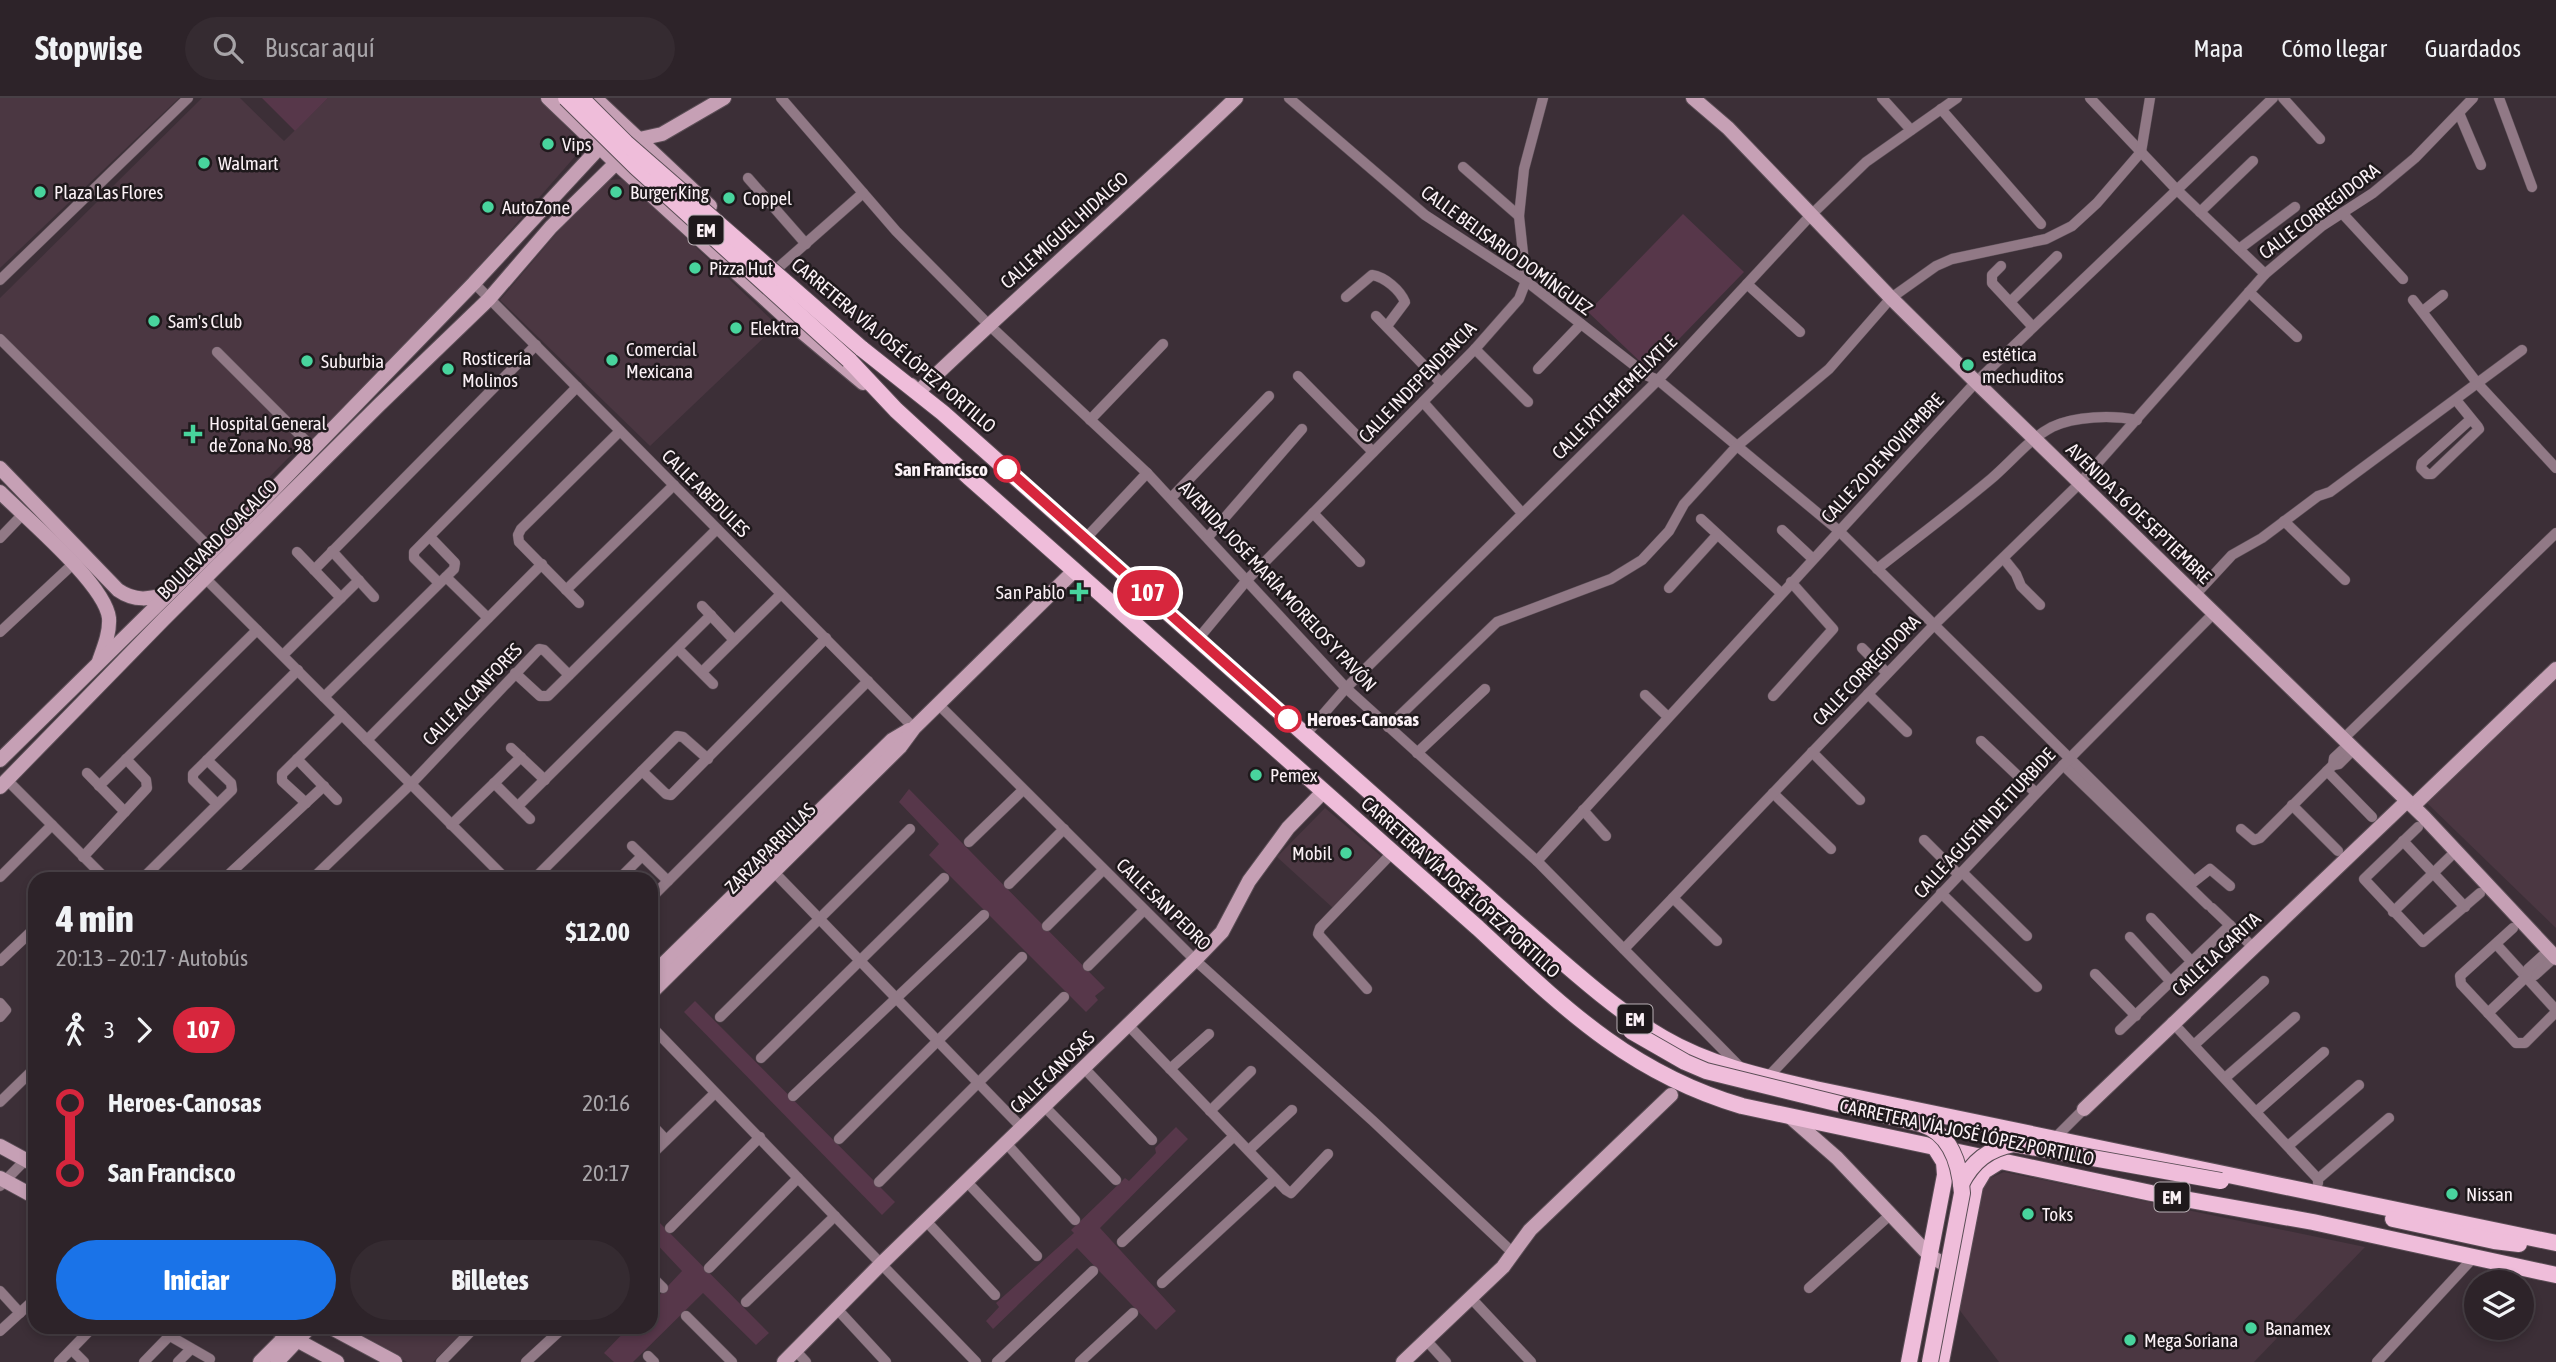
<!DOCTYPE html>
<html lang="es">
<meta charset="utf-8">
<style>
:root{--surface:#2d2329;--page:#352b31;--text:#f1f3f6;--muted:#a7a4a8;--line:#484046;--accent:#1a73e8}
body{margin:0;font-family:"Asap Condensed",sans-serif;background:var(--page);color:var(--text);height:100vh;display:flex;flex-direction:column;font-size:26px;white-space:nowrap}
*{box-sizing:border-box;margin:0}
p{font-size:23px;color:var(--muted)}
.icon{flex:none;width:38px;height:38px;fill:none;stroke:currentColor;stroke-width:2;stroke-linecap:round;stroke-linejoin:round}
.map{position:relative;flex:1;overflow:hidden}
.drawer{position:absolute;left:28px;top:774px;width:630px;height:462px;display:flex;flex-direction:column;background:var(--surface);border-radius:21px;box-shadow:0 4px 10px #0003,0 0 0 2px var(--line)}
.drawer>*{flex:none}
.badge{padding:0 14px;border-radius:23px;font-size:24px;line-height:46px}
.fabs{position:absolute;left:2464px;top:1172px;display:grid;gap:14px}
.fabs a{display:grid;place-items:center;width:70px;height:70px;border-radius:50%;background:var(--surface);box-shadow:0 4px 10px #0003,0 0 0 2px var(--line);font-size:35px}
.map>.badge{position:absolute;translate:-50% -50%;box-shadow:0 0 0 4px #fff}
.legs{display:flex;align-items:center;gap:10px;height:77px;padding:0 28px;font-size:23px}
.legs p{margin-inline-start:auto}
.head{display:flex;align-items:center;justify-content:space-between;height:119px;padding:0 28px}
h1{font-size:38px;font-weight:800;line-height:52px}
.cta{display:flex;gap:14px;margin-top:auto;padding:14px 28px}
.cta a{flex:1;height:80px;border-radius:42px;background:var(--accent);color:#fff;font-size:28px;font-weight:800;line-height:80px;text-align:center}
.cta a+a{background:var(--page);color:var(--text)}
ul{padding:0 28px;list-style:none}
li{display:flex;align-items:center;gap:24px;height:70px;font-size:26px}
li i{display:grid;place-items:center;width:10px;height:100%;margin:0 9px;background:currentColor}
li i::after{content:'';width:18px;height:18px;margin:-9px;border:5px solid;border-radius:50%;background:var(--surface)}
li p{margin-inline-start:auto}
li:first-child i{background:linear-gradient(#0000 50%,currentColor 0)}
li:last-child i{background:linear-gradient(currentColor 50%,#0000 0)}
header{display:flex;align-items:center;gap:42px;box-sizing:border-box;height:98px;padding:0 35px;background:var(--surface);border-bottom:2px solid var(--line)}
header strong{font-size:33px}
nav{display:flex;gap:38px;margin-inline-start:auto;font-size:24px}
.search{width:490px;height:63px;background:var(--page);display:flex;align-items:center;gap:18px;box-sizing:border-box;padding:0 24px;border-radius:38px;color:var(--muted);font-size:26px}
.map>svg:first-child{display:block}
.built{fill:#4b3742}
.green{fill:#57374a}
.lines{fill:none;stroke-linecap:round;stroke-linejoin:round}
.street-casing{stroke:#5b4e56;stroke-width:11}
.secondary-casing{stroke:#5b4e56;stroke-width:16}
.primary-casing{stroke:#5b4e56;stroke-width:18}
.street{stroke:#917986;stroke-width:10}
.secondary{stroke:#c6a0b5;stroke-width:14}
.primary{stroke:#efbdda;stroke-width:16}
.primary-bridge-casing{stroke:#5b4e56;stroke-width:18;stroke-linecap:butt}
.primary-bridge{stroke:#efbdda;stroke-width:16}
.line-1-casing{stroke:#fff;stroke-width:16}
.line-1{stroke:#d7263d;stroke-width:10}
.poi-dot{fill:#48d49d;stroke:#1f191c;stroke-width:2.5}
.stop-1-dot{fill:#fff;stroke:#d7263d;stroke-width:3.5}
.labels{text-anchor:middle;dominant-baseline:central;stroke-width:5;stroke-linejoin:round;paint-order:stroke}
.shield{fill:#1f191c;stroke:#b9b0b5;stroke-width:2}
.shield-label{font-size:18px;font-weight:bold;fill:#fbf1f6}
.poi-label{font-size:19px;fill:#fbf1f6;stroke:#1f191c;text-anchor:start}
.street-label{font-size:19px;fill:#fbf1f6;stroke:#1f191c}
.stop-label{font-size:19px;font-weight:bold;fill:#fbf1f6;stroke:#1f191c;text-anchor:end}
</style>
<header>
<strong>Stopwise</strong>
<div class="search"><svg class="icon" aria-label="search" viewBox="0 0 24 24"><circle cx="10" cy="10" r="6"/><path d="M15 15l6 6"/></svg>Buscar aquí</div>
<nav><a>Mapa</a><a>Cómo llegar</a><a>Guardados</a></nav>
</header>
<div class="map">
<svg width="2556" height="1264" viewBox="0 0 2556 1264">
<rect width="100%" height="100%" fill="#3c2f37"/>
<g class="built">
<path d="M0,0H179L0,170Z"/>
<path d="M202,0H240L284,43L328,0H540L581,45L578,55L449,203L303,353L299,349L207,442L0,237V200Z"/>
<path d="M621,81L634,90L777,227L650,348L500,202L589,97L610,82Z"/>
<path d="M2556,580V830L2427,705Z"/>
<path d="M1325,710L1381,758L1333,810L1277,759Z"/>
<path d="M2004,1074L2365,1149L2254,1264H1999L1958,1210L1976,1094L1988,1081Z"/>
<path d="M340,1229H468L433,1264H407Z"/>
</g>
<g class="green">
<path d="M262,0H328L295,33Z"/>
<path d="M1683,116L1744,174L1649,272L1588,214Z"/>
<path d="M909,691L1105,890L1095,898L1098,902L1086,914L929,757L939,746L899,704Z"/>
<path d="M695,903L895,1104L882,1117L684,914Z"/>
<path d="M1176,1029L1188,1041L1100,1130L1176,1213L1156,1232L1077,1150L993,1231L986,1223L999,1209L996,1205L1074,1135L1071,1132L1125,1080L1129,1083L1156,1055L1155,1050Z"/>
<path d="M651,1116L769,1235L756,1247L703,1195L633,1264H614L604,1255L629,1229L651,1228V1206L682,1173L651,1140Z"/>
</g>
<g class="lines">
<g class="street-casing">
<g id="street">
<path d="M781,0L896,133L988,226L1147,375L1346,590L1537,763L1740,969"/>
<path d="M1289,0L1425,117L1526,183L1648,278L1658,282L1838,432L2194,783"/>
<path d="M1882,0L1911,32"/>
<path d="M2090,0L2176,91L2265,176"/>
<path d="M2283,0L2320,41"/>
<path d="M2499,0L2532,89"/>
<path d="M1941,11L2041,126"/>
<path d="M2459,15L2481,67"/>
<path d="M1463,69L1519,118"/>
<path d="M748,80L806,146"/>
<path d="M2200,114L2253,63"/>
<path d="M2342,115L2403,181"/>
<path d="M2239,151L2295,109"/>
<path d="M2001,168L1992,177V185L2033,229"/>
<path d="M779,169L863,95"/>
<path d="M0,182L188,0"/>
<path d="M474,185L914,630"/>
<path d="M1747,186L1800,234"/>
<path d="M2249,194L2297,239"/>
<path d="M1346,199L1372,177C1385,179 1400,192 1405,204L1387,228"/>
<path d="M2413,202L2478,286L2556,370"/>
<path d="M2010,204L2057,158"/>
<path d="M2423,213L2443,197"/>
<path d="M1376,218L1441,285"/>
<path d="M0,241L213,453"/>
<path d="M1475,251L1528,304"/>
<path d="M217,254L313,350"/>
<path d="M1538,271L1581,226"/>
<path d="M1298,278L1373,354"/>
<path d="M2456,302L2478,329L2479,331L2432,376H2427L2421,370L2422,365L2471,321"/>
<path d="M1423,304L1522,415"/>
<path d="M1090,322L1163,246"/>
<path d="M1171,400L1269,298"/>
<path d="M1313,415L1360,464"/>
<path d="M1701,421L1781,495"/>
<path d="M2284,423L2345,482"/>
<path d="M1782,432L1813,461"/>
<path d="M1208,439L1302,331"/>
<path d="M0,440L22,417"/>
<path d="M1086,440L1147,375"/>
<path d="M332,453L374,499"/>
<path d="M297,454L341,500"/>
<path d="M2004,461L2016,476L2021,488L2040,507"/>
<path d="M1877,471C1915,441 1954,412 1991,381C2011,364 2029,341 2052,329C2075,318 2112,317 2137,322"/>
<path d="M314,472L536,247"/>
<path d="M446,479L488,520"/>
<path d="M206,481L505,780"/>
<path d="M439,485L414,460V454L577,289"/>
<path d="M1669,490L1717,437"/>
<path d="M566,492L674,387"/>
<path d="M2195,497L2232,457L2262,440L2318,398L2330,394L2522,252"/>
<path d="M579,505L519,444L518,437L521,431L620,333"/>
<path d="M702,508L734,542"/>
<path d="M0,534L73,466"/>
<path d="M1198,541L1247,482L1475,251L1519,201L1526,183L1519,118L1524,71L1543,0"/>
<path d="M1862,550L1887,575"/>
<path d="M678,551L713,586"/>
<path d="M283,557L359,482"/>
<path d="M702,574L781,496"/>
<path d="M515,575L540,598H548L717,431"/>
<path d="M1868,596L1907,634"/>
<path d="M1645,597L1668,619"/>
<path d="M1773,598L1833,531L1791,484"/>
<path d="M324,599L454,471L455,465L430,439"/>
<path d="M938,606L1195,862L1373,1023L1512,1154"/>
<path d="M1388,629L1497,524L1611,481L1642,462L1669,433L1684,406L1736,349L1829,271L1891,200L1936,168L1952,161L2046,141L2072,128L2097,105L2141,54L2150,0"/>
<path d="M1306,636L1346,590L1658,282L1811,117L1866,64L1957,0"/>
<path d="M2343,641L2556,435"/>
<path d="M367,642L542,466"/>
<path d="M1981,643L2036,695"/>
<path d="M511,650L545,682"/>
<path d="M1812,654L1860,702"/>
<path d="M1417,655L1485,591"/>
<path d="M297,661L337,702"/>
<path d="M2063,667L2208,807"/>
<path d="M2333,667L2339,666L2354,651"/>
<path d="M642,673L666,696L671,697L826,540"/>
<path d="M2327,673L2372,719"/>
<path d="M87,675L125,714"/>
<path d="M7,682L105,780"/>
<path d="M494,685L530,721"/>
<path d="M99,688L257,532"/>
<path d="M1773,695L1831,751"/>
<path d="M306,705L282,683V676L342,617"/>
<path d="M217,706L193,682V676L298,572"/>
<path d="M2292,707L2338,753"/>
<path d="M518,708L711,517"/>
<path d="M1583,712L1606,738"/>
<path d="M451,727L521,659"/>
<path d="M2418,729L2364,781L2423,844L2480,795"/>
<path d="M2241,731L2254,742L2260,740L2333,667L2334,660L2349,646"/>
<path d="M1924,742L1959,777"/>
<path d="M2403,743L2465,809"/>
<path d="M969,744L1023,692"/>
<path d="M632,748L668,783"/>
<path d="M83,759L147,690L146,682L126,661"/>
<path d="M1537,763L1976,284L2273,0"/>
<path d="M774,774L1022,1030"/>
<path d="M1962,774L2027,838"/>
<path d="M0,779L52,727"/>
<path d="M143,780L232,692L231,685L207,662"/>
<path d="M225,780L324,688"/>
<path d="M313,780L411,686L539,551L544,552L569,577"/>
<path d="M535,780L677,638L683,639L708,661"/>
<path d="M620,780L642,758"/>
<path d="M1009,786L1064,731"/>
<path d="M2191,786L2210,771L2230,788"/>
<path d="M1941,795L2037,889"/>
<path d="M651,800L868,583"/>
<path d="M1673,800L1717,843"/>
<path d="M2212,810L2252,848"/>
<path d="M2393,814L2456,753"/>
<path d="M2151,820L2192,864"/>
<path d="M1047,828L1103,772"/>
<path d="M2513,830L2460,878L2461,886L2516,945H2525L2556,914"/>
<path d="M2130,839L2171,884"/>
<path d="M2496,846L2556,912"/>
<path d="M1624,851L1934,527L2079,386L2265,176L2322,128L2373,95L2415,60L2473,0"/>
<path d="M0,863L35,830"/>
<path d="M1088,868L1144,812"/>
<path d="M2095,876L2136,918"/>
<path d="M2526,879L2535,877L2555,859"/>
<path d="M1367,891L1318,836L1320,830L1392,755"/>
<path d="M0,905L6,912L0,919"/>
<path d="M2488,915L2526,879L2528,871L2549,852"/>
<path d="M720,919L910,731"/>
<path d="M2172,924L2318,1081"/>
<path d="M651,928L976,1264"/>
<path d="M1129,928L1286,1092L1291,1095L1328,1056"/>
<path d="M2120,932L2230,827"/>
<path d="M2194,947L2264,883"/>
<path d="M761,960L944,780"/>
<path d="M1084,970L1152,1042"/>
<path d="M1170,971L1209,936"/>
<path d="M1767,980L2069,661L2214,515"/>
<path d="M2225,980L2295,919"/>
<path d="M793,998L984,817"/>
<path d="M0,1004L35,970"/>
<path d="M1044,1008L1116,1082"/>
<path d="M1210,1013L1251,973"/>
<path d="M2256,1014L2324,954"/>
<path d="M651,1026L666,1042"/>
<path d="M2055,1040L2084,1011"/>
<path d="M839,1041L1022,859"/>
<path d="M1006,1045L1075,1122"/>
<path d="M2288,1048L2359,987"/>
<path d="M1249,1052L1292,1012"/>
<path d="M651,1057L715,995"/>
<path d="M879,1084L1064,899"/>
<path d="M967,1084L1037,1158"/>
<path d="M2318,1085V1081L2389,1020"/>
<path d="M0,1088L35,1052"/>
<path d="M926,1123L995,1197"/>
<path d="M670,1130L760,1039"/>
<path d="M1122,1144L1233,1039"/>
<path d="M709,1170L798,1080"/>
<path d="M651,1178L663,1190"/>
<path d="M1162,1185L1275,1081"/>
<path d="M1809,1190L1891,1116"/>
<path d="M0,1193L20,1215"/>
<path d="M1470,1199L1531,1264"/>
<path d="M746,1204L835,1118"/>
<path d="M838,1212L886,1264"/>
<path d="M686,1218L732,1264"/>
<path d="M0,1233L35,1201"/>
<path d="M170,1238L210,1261"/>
<path d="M1426,1242L1446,1264"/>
<path d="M72,1252L84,1264"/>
<path d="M796,1253L806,1264"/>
<path d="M648,1258L654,1264"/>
<path d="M59,1264L94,1228"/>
<path d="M144,1264L179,1228"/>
<path d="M178,1264L191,1251"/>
<path d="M441,1264L476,1228"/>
<path d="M526,1264L565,1228"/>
<path d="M997,1264L1093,1173"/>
<path d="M1080,1264L1133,1215"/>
<path d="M2377,1264L2473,1160"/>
</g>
</g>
<g class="secondary-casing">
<g id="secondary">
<path d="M548,0L616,65L796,229L863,285"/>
<path d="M595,0L710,108"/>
<path d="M1693,0L1728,30L1891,200L1976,284L2424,719L2556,860"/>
<path d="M911,287L918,294C1022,194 1132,100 1236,0"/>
<path d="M0,370L118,492C135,504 150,501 168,496"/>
<path d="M0,394C26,420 105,486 109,520C110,535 104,549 99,563"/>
<path d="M0,662L250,416L474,185L599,50L662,36L724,0"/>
<path d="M0,689L164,521L379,307L489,201L551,129L616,65L628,50"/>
<path d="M2413,708L2556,571"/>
<path d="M651,878L892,642L909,632"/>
<path d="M651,895L900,649L914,630L1074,473"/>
<path d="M2084,1011L2407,703"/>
<path d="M1789,1018L1837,1060L1930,1158L1944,1166L1957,1165"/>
<path d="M0,1048L35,1067"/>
<path d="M0,1080L35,1099"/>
<path d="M271,1228L337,1264"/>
<path d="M328,1228L395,1264"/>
<path d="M260,1264L296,1228"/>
<path d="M277,1264L311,1228"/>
<path d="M784,1264L881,1166L1195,862L1222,834L1249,783L1288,730L1323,694"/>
<path d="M1403,1264L1503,1169L1530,1132L1671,997"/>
</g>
</g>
<g class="primary-casing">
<g id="primary">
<path d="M861,250L943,315L1515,823C1563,864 1609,908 1663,940C1709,967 1763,979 1815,991L2556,1145"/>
<path d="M849,262L896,312L970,380L1478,830C1562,908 1629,975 1742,1008L2151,1095L2313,1124L2556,1177"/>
<path d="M2393,1121L2494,1143L2519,1146"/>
<path d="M1909,1264L1945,1077L1944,1064L1934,1048"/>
<path d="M1941,1264L1975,1088L1984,1073L2000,1063"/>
</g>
</g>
<use href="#street" class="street"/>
<use href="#secondary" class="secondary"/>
<use href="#primary" class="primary"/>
<g class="primary-bridge-casing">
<g id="primary-bridge">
<path d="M566,0L636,69L849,262"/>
<path d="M581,0L626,45L861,250"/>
<path d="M1631,933L1685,964L1706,973L1921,1026C1951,1035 1960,1067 1962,1095L1930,1264"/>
<path d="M1961,1086C1973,1063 1988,1051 2014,1046L2221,1083"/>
</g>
</g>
<use href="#primary-bridge" class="primary-bridge"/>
</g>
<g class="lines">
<g class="line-1-casing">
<path id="line-1" d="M1007,371L1288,621"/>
</g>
<use href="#line-1" class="line-1"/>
</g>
<g class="poi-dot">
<circle cx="548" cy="46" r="7"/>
<circle cx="204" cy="65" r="7"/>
<circle cx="40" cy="94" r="7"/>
<circle cx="616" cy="94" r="7"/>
<circle cx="729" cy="100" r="7"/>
<circle cx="488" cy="109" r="7"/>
<circle cx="695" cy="170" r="7"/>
<circle cx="154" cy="223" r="7"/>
<circle cx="736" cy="230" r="7"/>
<circle cx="612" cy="262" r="7"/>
<circle cx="307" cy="263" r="7"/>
<circle cx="1968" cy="267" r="7"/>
<circle cx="448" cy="271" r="7"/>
<path d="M189.5 325.5h7v7h7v7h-7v7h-7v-7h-7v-7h7z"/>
<path d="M1075.5 483.5h7v7h7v7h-7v7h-7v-7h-7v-7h7z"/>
<circle cx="1256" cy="677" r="7"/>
<circle cx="1346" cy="755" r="7"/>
<circle cx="2452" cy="1096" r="7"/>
<circle cx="2028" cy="1116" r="7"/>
<circle cx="2251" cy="1230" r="7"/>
<circle cx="2130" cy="1242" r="7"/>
</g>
<g class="stop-1-dot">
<circle cx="1007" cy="371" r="12"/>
<circle cx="1288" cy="621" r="12"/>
</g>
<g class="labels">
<g class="shield">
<rect x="688.5" y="117.5" width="35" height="29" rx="5"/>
<rect x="1617.5" y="906.5" width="35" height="29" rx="5"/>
<rect x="2154.5" y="1084.5" width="35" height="29" rx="5"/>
</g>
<g class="shield-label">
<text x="706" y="132">EM</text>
<text x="1635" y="921">EM</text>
<text x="2172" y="1099">EM</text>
</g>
<g class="poi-label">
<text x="562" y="46">Vips</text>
<text x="218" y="65">Walmart</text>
<text x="54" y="94">Plaza Las Flores</text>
<text x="630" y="94">Burger King</text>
<text x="743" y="100">Coppel</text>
<text x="502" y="109">AutoZone</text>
<text x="709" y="170">Pizza Hut</text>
<text x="168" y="223">Sam's Club</text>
<text x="750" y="230">Elektra</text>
<text x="626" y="251">Comercial<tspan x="626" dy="22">Mexicana</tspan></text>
<text x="1982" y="256">estética<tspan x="1982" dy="22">mechuditos</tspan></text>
<text x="462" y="260">Rosticería<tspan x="462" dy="22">Molinos</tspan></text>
<text x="321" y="263">Suburbia</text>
<text x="209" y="325">Hospital General<tspan x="209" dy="22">de Zona No. 98</tspan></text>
<text x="1065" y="494" text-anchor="end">San Pablo</text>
<text x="1270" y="677">Pemex</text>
<text x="1332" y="755" text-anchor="end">Mobil</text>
<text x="2466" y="1096">Nissan</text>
<text x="2042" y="1116">Toks</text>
<text x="2265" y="1230">Banamex</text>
<text x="2144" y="1242">Mega Soriana</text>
</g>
<g class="street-label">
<text transform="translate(2319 113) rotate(-37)">CALLE CORREGIDORA</text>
<text transform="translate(1064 132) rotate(-42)">CALLE MIGUEL HIDALGO</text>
<text transform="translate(1507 152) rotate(36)">CALLE BELISARIO DOMÍNGUEZ</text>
<text transform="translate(894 247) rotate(40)">CARRETERA VÍA JOSÉ LÓPEZ PORTILLO</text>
<text transform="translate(1417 284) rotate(-46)">CALLE INDEPENDENCIA</text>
<text transform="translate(1614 299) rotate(-45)">CALLE IXTLEMEMELIXTLE</text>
<text transform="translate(1882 360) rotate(-47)">CALLE 20 DE NOVIEMBRE</text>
<text transform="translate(706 395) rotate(45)">CALLE ABEDULES</text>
<text transform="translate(2139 415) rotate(44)">AVENIDA 16 DE SEPTIEMBRE</text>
<text transform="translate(217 441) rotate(-45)">BOULEVARD COACALCO</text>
<text transform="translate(1278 488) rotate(47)">AVENIDA JOSÉ MARÍA MORELOS Y PAVÓN</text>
<text transform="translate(1866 572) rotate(-46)">CALLE CORREGIDORA</text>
<text transform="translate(472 596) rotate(-46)">CALLE ALCANFORES</text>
<text transform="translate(1984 725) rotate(-47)">CALLE AGUSTÍN DE ITURBIDE</text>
<text transform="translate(770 750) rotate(-45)">ZARZAPARRILLAS</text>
<text transform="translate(1461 789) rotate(42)">CARRETERA VÍA JOSÉ LÓPEZ PORTILLO</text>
<text transform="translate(1164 806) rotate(44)">CALLE SAN PEDRO</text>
<text transform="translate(2216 856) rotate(-43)">CALLE LA GARITA</text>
<text transform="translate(1052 974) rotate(-44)">CALLE CANOSAS</text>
<text transform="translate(1967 1034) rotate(12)">CARRETERA VÍA JOSÉ LÓPEZ PORTILLO</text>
</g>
<g class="stop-label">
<text x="988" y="371">San Francisco</text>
<text x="1307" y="621" text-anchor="start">Heroes-Canosas</text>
</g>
</g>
</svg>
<div class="fabs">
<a><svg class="icon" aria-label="layers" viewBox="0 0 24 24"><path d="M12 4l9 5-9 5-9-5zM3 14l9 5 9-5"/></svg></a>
</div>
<b class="badge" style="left:1148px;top:495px;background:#d7263d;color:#fff">107</b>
<section class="drawer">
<div class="head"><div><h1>4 min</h1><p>20:13 – 20:17 · Autobús</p></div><b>$12.00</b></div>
<div class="legs"><svg class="icon" aria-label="walk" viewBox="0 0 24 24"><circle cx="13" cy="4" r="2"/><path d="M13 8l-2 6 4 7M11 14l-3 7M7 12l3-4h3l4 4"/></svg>3<svg class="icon" aria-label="forward" viewBox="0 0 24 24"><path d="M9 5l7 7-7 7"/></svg><b class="badge" style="background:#d7263d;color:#fff">107</b></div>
<ul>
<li><i style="color:#d7263d"></i><b>Heroes-Canosas</b><p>20:16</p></li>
<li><i style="color:#d7263d"></i><b>San Francisco</b><p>20:17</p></li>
</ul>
<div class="cta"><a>Iniciar</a><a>Billetes</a></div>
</section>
</div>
